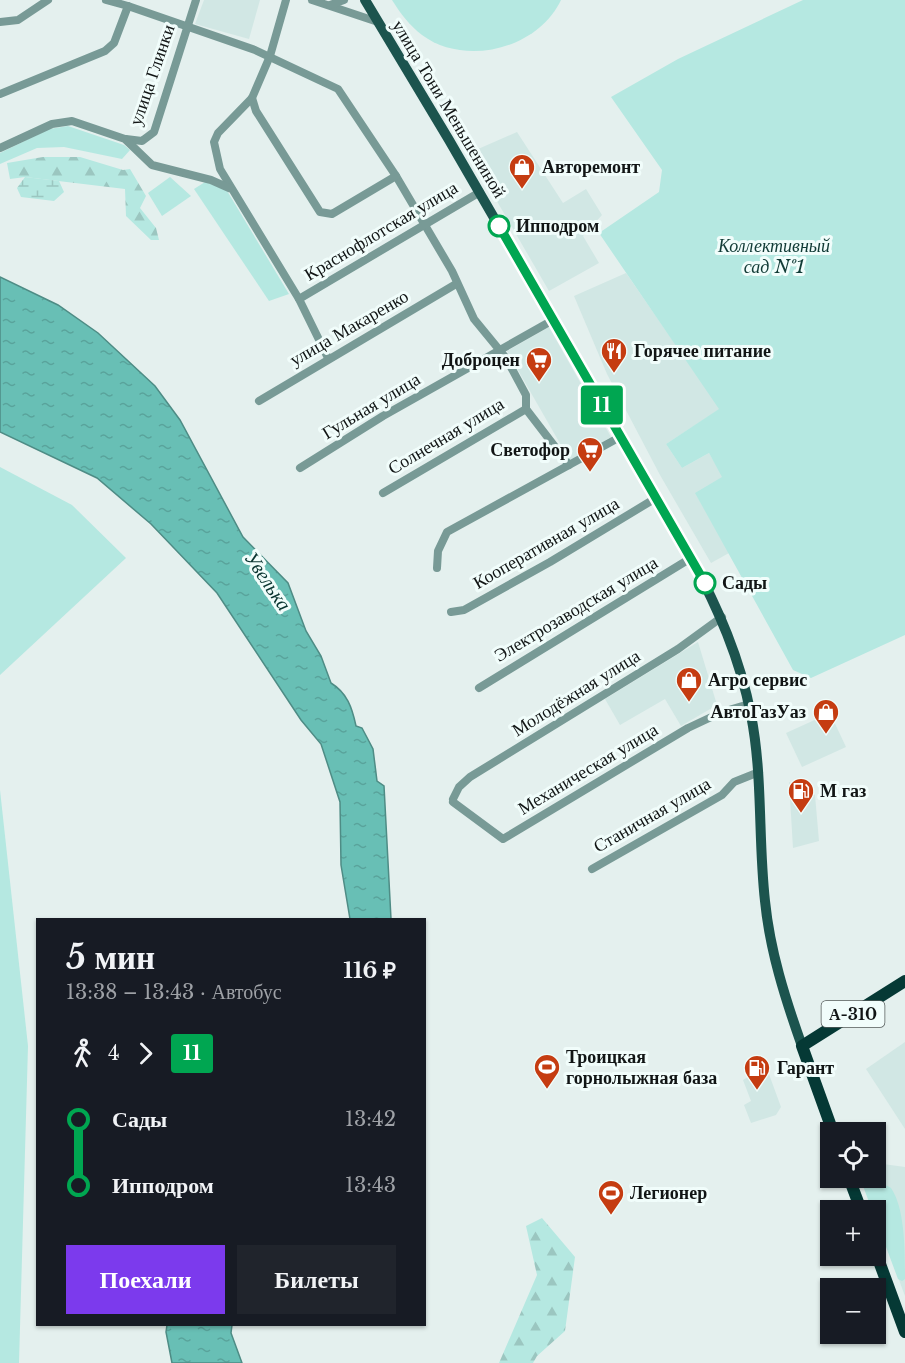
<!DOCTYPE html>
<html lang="ru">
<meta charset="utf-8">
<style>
:root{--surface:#171b24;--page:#20242c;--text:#f1f3f6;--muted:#9ea1a6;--accent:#7c3aed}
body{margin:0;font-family:"Libre Baskerville",serif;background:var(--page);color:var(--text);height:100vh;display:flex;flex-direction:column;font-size:22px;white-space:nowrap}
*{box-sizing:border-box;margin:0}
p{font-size:20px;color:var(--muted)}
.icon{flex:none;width:33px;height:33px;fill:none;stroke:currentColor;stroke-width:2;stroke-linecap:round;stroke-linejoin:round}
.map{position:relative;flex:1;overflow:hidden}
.details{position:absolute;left:36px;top:918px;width:390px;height:408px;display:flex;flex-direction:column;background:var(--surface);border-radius:0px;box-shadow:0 2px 4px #0004}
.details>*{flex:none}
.badge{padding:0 12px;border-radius:4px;font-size:21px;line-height:39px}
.fabs{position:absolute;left:820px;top:1122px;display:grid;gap:12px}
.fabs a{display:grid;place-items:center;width:66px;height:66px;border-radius:0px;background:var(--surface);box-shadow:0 2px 4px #0004;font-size:30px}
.map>.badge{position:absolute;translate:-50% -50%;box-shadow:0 0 0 3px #fff}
.legs{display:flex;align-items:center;gap:9px;height:66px;padding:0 30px;font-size:20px}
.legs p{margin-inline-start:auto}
.summary{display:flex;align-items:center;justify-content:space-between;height:102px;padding:0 30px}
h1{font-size:33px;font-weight:700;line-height:45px}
.cta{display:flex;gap:12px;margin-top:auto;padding:12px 30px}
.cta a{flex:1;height:69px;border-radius:0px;background:var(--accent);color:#fff;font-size:24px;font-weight:700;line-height:69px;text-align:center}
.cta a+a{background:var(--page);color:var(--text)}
ul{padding:0 30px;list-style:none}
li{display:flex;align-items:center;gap:21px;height:66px;font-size:22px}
li i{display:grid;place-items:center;width:9px;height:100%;margin:0 8px;background:currentColor}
li i::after{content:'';width:15px;height:15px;margin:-8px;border:4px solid;border-radius:50%;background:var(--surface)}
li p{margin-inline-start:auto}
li:first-child i{background:linear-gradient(#0000 50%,currentColor 0)}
li:last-child i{background:linear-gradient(currentColor 50%,#0000 0)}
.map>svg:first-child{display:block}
.built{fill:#d1e7e4}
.green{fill:#b5e8e1}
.forest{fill:url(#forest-firs)}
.wetland{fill:url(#wetland-marsh)}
.water{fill:url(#water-ripples);stroke:#4e8c85;stroke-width:1.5}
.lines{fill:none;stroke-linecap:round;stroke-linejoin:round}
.minor{stroke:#789a96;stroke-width:8}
.major{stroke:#1c544e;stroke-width:10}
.highway{stroke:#053935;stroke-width:12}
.line-1-casing{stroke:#fff;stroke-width:14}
.line-1{stroke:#00a651;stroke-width:9}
.stop-1-dot{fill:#fff;stroke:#00a651;stroke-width:3}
.labels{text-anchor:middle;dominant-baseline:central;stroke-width:6;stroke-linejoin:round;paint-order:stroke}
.shield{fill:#f1fdfb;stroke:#545b5a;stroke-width:1.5}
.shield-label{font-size:16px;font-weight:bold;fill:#111515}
.street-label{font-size:18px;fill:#111515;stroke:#f1fdfb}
.poi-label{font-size:18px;font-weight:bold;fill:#111515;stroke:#f1fdfb;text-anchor:start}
.stop-label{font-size:18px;font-weight:bold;fill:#111515;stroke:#f1fdfb;text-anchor:start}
.park-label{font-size:18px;font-style:italic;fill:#113b36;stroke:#f1fdfb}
.water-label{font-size:20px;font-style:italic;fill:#0a3531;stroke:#f1fdfb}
</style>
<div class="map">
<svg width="905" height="1363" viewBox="0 0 905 1363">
<defs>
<pattern id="forest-firs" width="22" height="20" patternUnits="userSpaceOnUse" patternTransform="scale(1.5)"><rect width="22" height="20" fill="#b5e8e1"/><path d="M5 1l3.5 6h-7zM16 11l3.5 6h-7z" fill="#9bc6c0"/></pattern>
<pattern id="wetland-marsh" width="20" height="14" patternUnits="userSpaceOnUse" patternTransform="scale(1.5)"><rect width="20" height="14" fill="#b5e8e1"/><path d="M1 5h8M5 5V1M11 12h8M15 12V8" fill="none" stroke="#9bc6c0"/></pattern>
<pattern id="water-ripples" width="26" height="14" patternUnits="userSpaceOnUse" patternTransform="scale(1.5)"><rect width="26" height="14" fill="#68bfb5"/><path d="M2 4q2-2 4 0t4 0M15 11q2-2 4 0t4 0" fill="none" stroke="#59a39b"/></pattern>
</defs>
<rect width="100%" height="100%" fill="#e4f0ee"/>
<g class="built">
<path d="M204,0H260L249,39L195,24Z"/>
<path d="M517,132L563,203L586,189L602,215L583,236L599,263L549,291L469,153Z"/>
<path d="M626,273L720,409L666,444L682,468L709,453L723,477L696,494L729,553L711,563L660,475L607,374L574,296Z"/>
<path d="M549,327L611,437L570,461L507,351Z"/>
<path d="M698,642L717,705L681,726L665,699L620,725L605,699Z"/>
<path d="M830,713L846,747L802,767L786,733Z"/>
<path d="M789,782L815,795L819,841L793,848Z"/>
<path d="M905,1042V1129L866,1069Z"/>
<path d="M766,1066L781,1107L776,1115L751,1123L744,1105L751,1101L743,1080Z"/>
<path d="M876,1163L905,1167V1296L876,1218V1210H873L861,1178H876Z"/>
</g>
<g class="green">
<path d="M392,0H561C538,49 465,67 422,35C410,26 400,13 392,0Z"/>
<path d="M803,0H905V635L811,678L793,670L695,493L722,477L709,453L682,468L666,444L719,409L599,233L659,192L662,170L611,97L678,59Z"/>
<path d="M68,126L124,145L130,150L122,159L64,147L37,148L0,164V153L49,129Z"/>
<path d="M170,177L191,196L162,216L148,193Z"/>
<path d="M205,182L226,189L289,294L269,301L194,189Z"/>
<path d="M0,467L72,505L126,558L0,675Z"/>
<path d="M0,790L28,1046L19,1363H0Z"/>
<path d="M868,1181C875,1183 886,1184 891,1188C905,1208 905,1251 905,1279L902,1281L898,1279L876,1220V1210H872L863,1186Z"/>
</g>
<g class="forest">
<path d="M43,157H80L123,170L130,169L146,196L140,208L156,228L159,240H151L126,216L125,189L25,177L10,179L7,163Z"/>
<path d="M542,1218L575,1257L565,1331L537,1356L533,1363H499L537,1275L526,1226Z"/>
</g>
<path class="wetland" d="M25,177L59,181L64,192L54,201L21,197L17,188Z"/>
<g class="water">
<path d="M0,277L58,305L98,333L155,386L180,420L243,537L288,583L306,631L321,656L331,683C347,693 352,707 356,726L362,728L373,749L377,781L384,786L391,919H350L341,865L340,802L321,744L301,720L217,593L151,524L97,478L0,432Z"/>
<path d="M167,1325H232L231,1333L242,1363H172L166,1332Z"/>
</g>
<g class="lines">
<g class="minor">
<path d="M286,0L270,56L252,98L218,133L214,142L220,169L299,299L328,358"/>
<path d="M312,0L378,22"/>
<path d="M330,5L344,0"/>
<path d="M128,6L255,50L338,89L396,176L452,271L474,319L506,358L526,395V409L569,465"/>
<path d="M0,22L18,20L48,0"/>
<path d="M0,94L105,51L114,43L128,6L106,0"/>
<path d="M252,98L256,111L320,212L332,214L396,176"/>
<path d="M126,139L142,141L154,132L196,0"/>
<path d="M0,148L52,124L72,121L125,139L152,165L211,180L229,188"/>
<path d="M299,299L480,192"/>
<path d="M259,401L456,284"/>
<path d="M300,468L383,416L553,320"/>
<path d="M383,493L526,409"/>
<path d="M437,568L438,551L447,532L620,437"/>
<path d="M451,612L464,610L550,562L656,498"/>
<path d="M479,688L691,558"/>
<path d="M453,799L459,787L470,777L678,649L722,617"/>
<path d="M453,802L503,839L688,728L722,712L749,704"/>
<path d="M592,869L722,795L734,782L759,772"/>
</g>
<path class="major" d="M365,0L449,140L691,558C718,608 740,658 751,715C763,776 758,839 765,901C770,951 785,998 802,1046"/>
<g class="highway">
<path d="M833,1132L802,1046L905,981"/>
<path d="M849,1178L861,1210"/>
<path d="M876,1253L905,1332"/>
</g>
</g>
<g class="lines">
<g class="line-1-casing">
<path id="line-1" d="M499,226L705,583"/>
</g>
<use href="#line-1" class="line-1"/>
</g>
<defs>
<g id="shop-pin" transform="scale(1.35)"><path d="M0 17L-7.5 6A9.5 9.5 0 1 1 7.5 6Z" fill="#c53c11" stroke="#f1fdfb"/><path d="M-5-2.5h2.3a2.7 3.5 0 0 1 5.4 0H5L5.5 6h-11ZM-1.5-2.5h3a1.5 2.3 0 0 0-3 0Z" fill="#fff"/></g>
<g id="restaurant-pin" transform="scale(1.35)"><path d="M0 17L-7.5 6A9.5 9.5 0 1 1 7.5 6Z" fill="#c53c11" stroke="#f1fdfb"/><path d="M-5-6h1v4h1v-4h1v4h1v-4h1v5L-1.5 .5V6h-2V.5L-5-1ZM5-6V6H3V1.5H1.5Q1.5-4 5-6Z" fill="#fff"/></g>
<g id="supermarket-pin" transform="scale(1.35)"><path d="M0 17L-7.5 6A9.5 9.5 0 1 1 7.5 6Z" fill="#c53c11" stroke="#f1fdfb"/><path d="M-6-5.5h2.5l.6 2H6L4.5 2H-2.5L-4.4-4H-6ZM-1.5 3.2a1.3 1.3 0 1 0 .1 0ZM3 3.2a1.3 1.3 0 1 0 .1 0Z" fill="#fff"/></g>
<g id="fuel-pin" transform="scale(1.35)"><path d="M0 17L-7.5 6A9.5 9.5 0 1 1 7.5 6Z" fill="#c53c11" stroke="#f1fdfb"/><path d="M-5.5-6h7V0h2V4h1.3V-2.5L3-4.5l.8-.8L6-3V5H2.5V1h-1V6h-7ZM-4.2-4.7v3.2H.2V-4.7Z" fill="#fff"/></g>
<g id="stadium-pin" transform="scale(1.35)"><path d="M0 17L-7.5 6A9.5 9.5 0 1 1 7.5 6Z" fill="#c53c11" stroke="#f1fdfb"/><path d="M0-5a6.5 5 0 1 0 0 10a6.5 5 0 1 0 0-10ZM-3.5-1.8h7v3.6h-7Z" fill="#fff"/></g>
</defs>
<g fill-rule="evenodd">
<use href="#shop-pin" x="522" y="167"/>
<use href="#restaurant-pin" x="614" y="351"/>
<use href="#supermarket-pin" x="539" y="360"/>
<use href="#supermarket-pin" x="590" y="450"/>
<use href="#shop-pin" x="689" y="680"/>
<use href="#shop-pin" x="826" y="712"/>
<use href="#fuel-pin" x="801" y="791"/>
<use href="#stadium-pin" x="547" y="1067"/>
<use href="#fuel-pin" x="757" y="1068"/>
<use href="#stadium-pin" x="611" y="1193"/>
</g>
<g class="stop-1-dot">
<circle cx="499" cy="226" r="10"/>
<circle cx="705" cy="583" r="10"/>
</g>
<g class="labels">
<rect class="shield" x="821.5" y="1001" width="63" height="26" rx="4.5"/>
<g class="shield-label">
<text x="853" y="1014">А-310</text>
</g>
<g class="street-label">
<text transform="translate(152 75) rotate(-71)">улица Глинки</text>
<text transform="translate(449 109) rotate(59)">улица Тони Меньшениной</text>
<text transform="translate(381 231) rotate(-31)">Краснофлотская улица</text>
<text transform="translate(349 328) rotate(-30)">улица Макаренко</text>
<text transform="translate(371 406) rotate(-31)">Гульная улица</text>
<text transform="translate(446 436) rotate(-31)">Солнечная улица</text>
<text transform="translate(546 543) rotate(-30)">Кооперативная улица</text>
<text transform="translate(576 609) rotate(-31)">Электрозаводская улица</text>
<text transform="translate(576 693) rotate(-32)">Молодёжная улица</text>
<text transform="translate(588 769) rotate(-31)">Механическая улица</text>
<text transform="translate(652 815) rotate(-30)">Станичная улица</text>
</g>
<g class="poi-label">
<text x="542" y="167">Авторемонт</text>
<text x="634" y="351">Горячее питание</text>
<text x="520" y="360" text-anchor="end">Доброцен</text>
<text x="570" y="450" text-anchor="end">Светофор</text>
<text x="708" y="680">Агро сервис</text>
<text x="806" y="712" text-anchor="end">АвтоГазУаз</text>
<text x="820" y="791">М газ</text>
<text x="566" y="1057">Троицкая<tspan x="566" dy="21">горнолыжная база</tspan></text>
<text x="777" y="1068">Гарант</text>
<text x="630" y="1193">Легионер</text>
</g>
<g class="stop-label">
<text x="516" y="226">Ипподром</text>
<text x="722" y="583">Сады</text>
</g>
<g class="park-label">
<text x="774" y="246">Коллективный<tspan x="774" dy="21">сад №1</tspan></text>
</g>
<g class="water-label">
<text transform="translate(268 581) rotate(56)">Увелька</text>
</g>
</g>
</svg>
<div class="fabs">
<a><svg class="icon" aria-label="locate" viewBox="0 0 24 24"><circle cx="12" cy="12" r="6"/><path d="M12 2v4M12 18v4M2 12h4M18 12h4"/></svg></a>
<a>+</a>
<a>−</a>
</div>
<b class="badge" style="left:602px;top:405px;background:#00a651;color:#fff">11</b>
<section class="details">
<div class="summary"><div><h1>5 мин</h1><p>13:38 – 13:43 · Автобус</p></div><b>116 ₽</b></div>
<div class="legs"><svg class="icon" aria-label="walk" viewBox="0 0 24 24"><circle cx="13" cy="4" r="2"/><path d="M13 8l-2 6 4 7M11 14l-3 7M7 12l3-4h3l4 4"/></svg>4<svg class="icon" aria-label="forward" viewBox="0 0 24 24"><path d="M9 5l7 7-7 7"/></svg><b class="badge" style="background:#00a651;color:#fff">11</b></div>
<ul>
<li><i style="color:#00a651"></i><b>Сады</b><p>13:42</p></li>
<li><i style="color:#00a651"></i><b>Ипподром</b><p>13:43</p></li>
</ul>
<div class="cta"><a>Поехали</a><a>Билеты</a></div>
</section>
</div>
